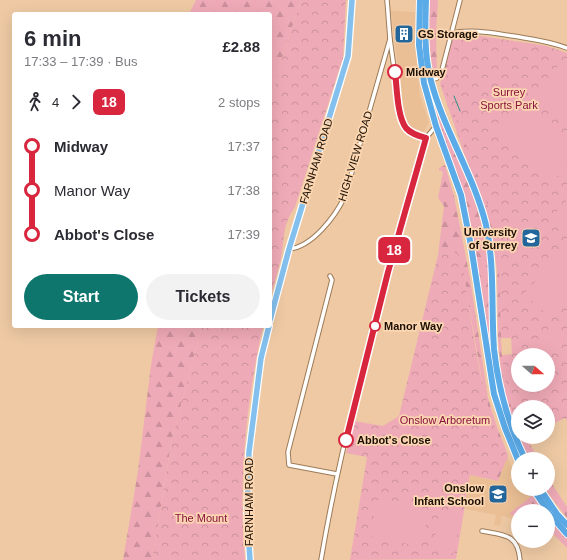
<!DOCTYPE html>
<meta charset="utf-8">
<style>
:root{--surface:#fff;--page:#f2f2f3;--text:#2b2b33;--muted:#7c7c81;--accent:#0f766e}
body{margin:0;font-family:Arial,sans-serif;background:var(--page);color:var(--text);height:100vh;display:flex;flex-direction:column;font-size:15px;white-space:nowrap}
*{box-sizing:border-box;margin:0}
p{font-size:13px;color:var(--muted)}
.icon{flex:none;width:22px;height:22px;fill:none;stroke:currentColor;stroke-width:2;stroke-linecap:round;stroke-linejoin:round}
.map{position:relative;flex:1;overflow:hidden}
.side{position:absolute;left:12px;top:12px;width:260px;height:316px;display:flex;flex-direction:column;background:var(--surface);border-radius:4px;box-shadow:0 4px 16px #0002}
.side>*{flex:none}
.badge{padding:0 8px;border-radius:6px;font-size:14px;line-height:26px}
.needle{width:26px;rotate:110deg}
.fabs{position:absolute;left:511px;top:348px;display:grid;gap:8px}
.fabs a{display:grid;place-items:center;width:44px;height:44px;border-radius:50%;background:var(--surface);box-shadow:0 4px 16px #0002;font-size:20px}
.map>.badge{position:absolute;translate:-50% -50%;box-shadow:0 0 0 2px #fff}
.legs{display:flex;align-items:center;gap:6px;height:44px;padding:0 12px;font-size:13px}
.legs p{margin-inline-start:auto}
.overview{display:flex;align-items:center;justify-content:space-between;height:68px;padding:0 12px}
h1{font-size:22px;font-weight:700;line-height:30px}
.primary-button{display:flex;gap:8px;margin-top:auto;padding:8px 12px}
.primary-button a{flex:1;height:46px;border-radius:24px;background:var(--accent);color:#fff;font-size:16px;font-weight:700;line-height:46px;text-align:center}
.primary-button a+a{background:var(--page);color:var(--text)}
ul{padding:0 12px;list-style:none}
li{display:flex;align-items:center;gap:14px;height:44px;font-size:15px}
li i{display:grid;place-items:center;width:6px;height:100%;margin:0 5px;background:currentColor}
li i::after{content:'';width:10px;height:10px;margin:-5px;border:3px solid;border-radius:50%;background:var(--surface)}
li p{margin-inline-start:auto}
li:first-child i{background:linear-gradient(#0000 50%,currentColor 0)}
li:last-child i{background:linear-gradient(currentColor 50%,#0000 0)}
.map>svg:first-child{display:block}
.built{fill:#eabf95}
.grass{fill:url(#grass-dots)}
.forest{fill:url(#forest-firs)}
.park{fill:url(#park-crowns);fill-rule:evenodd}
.pitch{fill:#efaab7}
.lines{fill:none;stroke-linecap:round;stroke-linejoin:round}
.stream{stroke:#2c9386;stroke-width:1}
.minor-casing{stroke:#9d7b58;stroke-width:5.5}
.primary-casing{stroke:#fff;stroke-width:8}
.trunk-casing{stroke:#fff;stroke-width:8}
.minor{stroke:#fff;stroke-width:3.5}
.primary{stroke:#84c0ee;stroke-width:5.5}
.trunk{stroke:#5babe8;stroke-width:6}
.line-1-casing{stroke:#fff;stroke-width:9}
.line-1{stroke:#d7263d;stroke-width:6}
.stop-1-dot{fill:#fff;stroke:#d7263d;stroke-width:2}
.labels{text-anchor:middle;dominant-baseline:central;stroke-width:3.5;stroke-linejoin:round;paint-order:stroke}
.poi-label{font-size:11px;font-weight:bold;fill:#1b0f03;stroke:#fcd6b1;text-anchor:end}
.stop-label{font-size:11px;font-weight:bold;fill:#1b0f03;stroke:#fcd6b1;text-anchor:start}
.park-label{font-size:11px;fill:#89123e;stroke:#fcd6b1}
.street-label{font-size:11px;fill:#1b0f03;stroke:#fcd6b1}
</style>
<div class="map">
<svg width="567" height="560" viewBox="0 0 567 560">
<defs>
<pattern id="grass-dots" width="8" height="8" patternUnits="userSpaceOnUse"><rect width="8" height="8" fill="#efaab7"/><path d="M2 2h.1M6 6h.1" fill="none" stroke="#cc919c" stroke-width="1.8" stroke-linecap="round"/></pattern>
<pattern id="forest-firs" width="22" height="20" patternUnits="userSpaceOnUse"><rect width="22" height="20" fill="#efaab7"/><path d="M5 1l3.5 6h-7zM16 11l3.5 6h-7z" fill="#cc919c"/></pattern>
<pattern id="park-crowns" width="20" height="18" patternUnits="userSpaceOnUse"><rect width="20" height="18" fill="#efaab7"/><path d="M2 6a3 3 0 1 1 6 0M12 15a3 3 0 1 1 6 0" fill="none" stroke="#cc919c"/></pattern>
</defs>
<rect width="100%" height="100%" fill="#eec9a4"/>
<g class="built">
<path d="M391,11L415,12V46L420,96L429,122L423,133L416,131L410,128L403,114L398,83L399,76Z"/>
<path d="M508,458L513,470L518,477V489H526L533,499L518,511V520L502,516L500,526L494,525L496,515L465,509L470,475L494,480Z"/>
</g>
<g class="grass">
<path d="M435,107H437L452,143L446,146Z"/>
<path d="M483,310L491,315L508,423L506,424C494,387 489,348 483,310Z"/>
</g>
<g class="forest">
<path d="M196,0H301L284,52L270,104V14H189Z"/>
<path d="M430,0H438L436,32L437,74L434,73C428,49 429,24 430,0Z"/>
<path d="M453,35H459L489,191L511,338H501L502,355L518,417V435L508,407L501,374L498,335L497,271L493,240L489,220L481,195L464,153L440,84Z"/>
<path d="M452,143C465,177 480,209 486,245C490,268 490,292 491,315L483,310C478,271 474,232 464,195C459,178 453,162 446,146Z"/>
<path d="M445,165L454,196L470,278L488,398L497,427L508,455L498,481L493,480L500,461L489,420L464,278L459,257L456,253L438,255L444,206L438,198L443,172L439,170V168Z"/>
<path d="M158,326H202L172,439L152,560H123L138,471L151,365Z"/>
<path d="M519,437H526L538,459H529Z"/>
<path d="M548,478L567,507V518L545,489H548Z"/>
<path d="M532,496L534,497L543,511H518V517L511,515L510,513Z"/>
<path d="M548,517L567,539V548L548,529Z"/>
</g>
<g class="park">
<path d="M301,0H346L343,58L295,207C282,226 285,236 281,258C278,271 274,285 270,298V104L284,52Z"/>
<path d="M468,34L547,46L567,53V420L564,418L548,427V407H518V427C509,404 504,379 502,355L512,354L511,338H501L499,269L493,227L487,204L476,171L443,85L458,35ZM518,355H548V385H518Z"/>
<path d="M456,253C464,261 465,283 467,294C474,338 480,385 495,428C498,438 504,448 508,458L494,480L470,475L456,559L350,560L367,457L346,453L354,421L383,426L399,416L438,255Z"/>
<path d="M202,326H263C246,402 238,482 245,560H152L172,439Z"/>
</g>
<g class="pitch">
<path d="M562,62L567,67V125L533,95Z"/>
<path d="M527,101L567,137V165L552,182L498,133Z"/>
<path d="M567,200V230L552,217Z"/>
<path d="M562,251L567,255V298L550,317L524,294Z"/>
<path d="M550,327L564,339L558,346L557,345L553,349L554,351L548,358V355H544L534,346L540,339L542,340L546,336L544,334Z"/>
<path d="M377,500L429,510L421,547L370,536Z"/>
<path d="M440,512L461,515L454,553L433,549Z"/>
</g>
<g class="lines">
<path class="stream" d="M454,96L460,111"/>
<g class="minor-casing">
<g id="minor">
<path d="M387,0L390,39L401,119C406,130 414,135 426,138"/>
<path d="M451,33C472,29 492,33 513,36C531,39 549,41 567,48"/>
<path d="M424,83L437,78L441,74L460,0"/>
<path d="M289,249C312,247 335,217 345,196L390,39"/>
<path d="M330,276L332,280L288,452L289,465L337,474"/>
<path d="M482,531C504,535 518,534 520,560"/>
<path d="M321,560C345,417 388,278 426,138L436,126"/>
</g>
</g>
<g class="primary-casing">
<g id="primary">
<path d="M270,320L289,249L348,56L352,0"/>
<path d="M250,560L247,515L249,452L261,358L269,326"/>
</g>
</g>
<g class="trunk-casing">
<g id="trunk">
<path d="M420,0L419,45L424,83L436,126L461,195L471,246L494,394L505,428L518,460"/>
<path d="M426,0C425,27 424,55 431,81C444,131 474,175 486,225C495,266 491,307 494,349C498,387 508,424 525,459"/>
<path d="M533,489L548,511"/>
<path d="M540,489L557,514L567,525"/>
<path d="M548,512L567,534"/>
</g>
</g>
<use href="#minor" class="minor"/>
<use href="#primary" class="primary"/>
<use href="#trunk" class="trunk"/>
</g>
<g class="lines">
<g class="line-1-casing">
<path id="line-1" d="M346,440L388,272L426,138C419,136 411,134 406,128C397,116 397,87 395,72"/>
</g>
<use href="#line-1" class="line-1"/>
</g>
<defs>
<g id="building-square" transform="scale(1)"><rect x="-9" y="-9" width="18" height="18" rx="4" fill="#23669c" stroke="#fcd6b1"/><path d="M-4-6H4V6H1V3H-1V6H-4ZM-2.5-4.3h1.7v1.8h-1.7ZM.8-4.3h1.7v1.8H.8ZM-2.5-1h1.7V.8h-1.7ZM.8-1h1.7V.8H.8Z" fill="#fff"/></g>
<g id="university-square" transform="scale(1)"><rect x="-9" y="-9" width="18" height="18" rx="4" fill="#23669c" stroke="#fcd6b1"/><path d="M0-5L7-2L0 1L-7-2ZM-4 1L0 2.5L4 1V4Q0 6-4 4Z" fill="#fff"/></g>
<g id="school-square" transform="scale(1)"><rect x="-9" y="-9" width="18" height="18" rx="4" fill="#23669c" stroke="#fcd6b1"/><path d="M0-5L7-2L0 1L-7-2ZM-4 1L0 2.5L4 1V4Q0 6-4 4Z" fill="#fff"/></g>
</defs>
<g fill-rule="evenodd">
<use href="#building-square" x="404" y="34"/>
<use href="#university-square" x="531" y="238"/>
<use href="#school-square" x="498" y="494"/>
</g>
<g class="stop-1-dot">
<circle cx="395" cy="72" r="7"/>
<circle cx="375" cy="326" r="5"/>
<circle cx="346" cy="440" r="7"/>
</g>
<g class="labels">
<g class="poi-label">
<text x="418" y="34" text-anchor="start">GS Storage</text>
<text x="517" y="232">University<tspan x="517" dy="13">of Surrey</tspan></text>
<text x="484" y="488">Onslow<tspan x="484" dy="13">Infant School</tspan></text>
</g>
<g class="stop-label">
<text x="406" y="72">Midway</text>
<text x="384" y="326">Manor Way</text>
<text x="357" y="440">Abbot's Close</text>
</g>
<g class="park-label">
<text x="509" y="92">Surrey<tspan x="509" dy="13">Sports Park</tspan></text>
<text x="445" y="420">Onslow Arboretum</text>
<text x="201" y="518">The Mount</text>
</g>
<g class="street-label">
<text transform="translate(355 156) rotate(-73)">HIGH VIEW ROAD</text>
<text transform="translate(316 161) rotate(-73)">FARNHAM ROAD</text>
<text transform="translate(249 502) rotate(-90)">FARNHAM ROAD</text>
</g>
</g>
</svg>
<div class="fabs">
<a><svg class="needle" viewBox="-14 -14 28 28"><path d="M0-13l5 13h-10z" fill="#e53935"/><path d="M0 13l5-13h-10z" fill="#7c7c81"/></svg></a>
<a><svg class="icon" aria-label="layers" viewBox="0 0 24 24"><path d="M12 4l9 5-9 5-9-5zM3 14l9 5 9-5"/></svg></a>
<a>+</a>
<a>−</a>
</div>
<b class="badge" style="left:394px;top:250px;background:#d7263d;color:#fff">18</b>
<section class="side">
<div class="overview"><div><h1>6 min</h1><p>17:33 – 17:39 · Bus</p></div><b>£2.88</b></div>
<div class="legs"><svg class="icon" aria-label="walk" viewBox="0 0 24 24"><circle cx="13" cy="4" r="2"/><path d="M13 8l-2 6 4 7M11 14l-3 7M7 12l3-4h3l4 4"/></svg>4<svg class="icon" aria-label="forward" viewBox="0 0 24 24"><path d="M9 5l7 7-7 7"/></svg><b class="badge" style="background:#d7263d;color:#fff">18</b><p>2 stops</p></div>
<ul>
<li><i style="color:#d7263d"></i><b>Midway</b><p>17:37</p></li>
<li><i style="color:#d7263d"></i><span>Manor Way</span><p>17:38</p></li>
<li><i style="color:#d7263d"></i><b>Abbot's Close</b><p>17:39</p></li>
</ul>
<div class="primary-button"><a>Start</a><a>Tickets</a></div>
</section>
</div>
